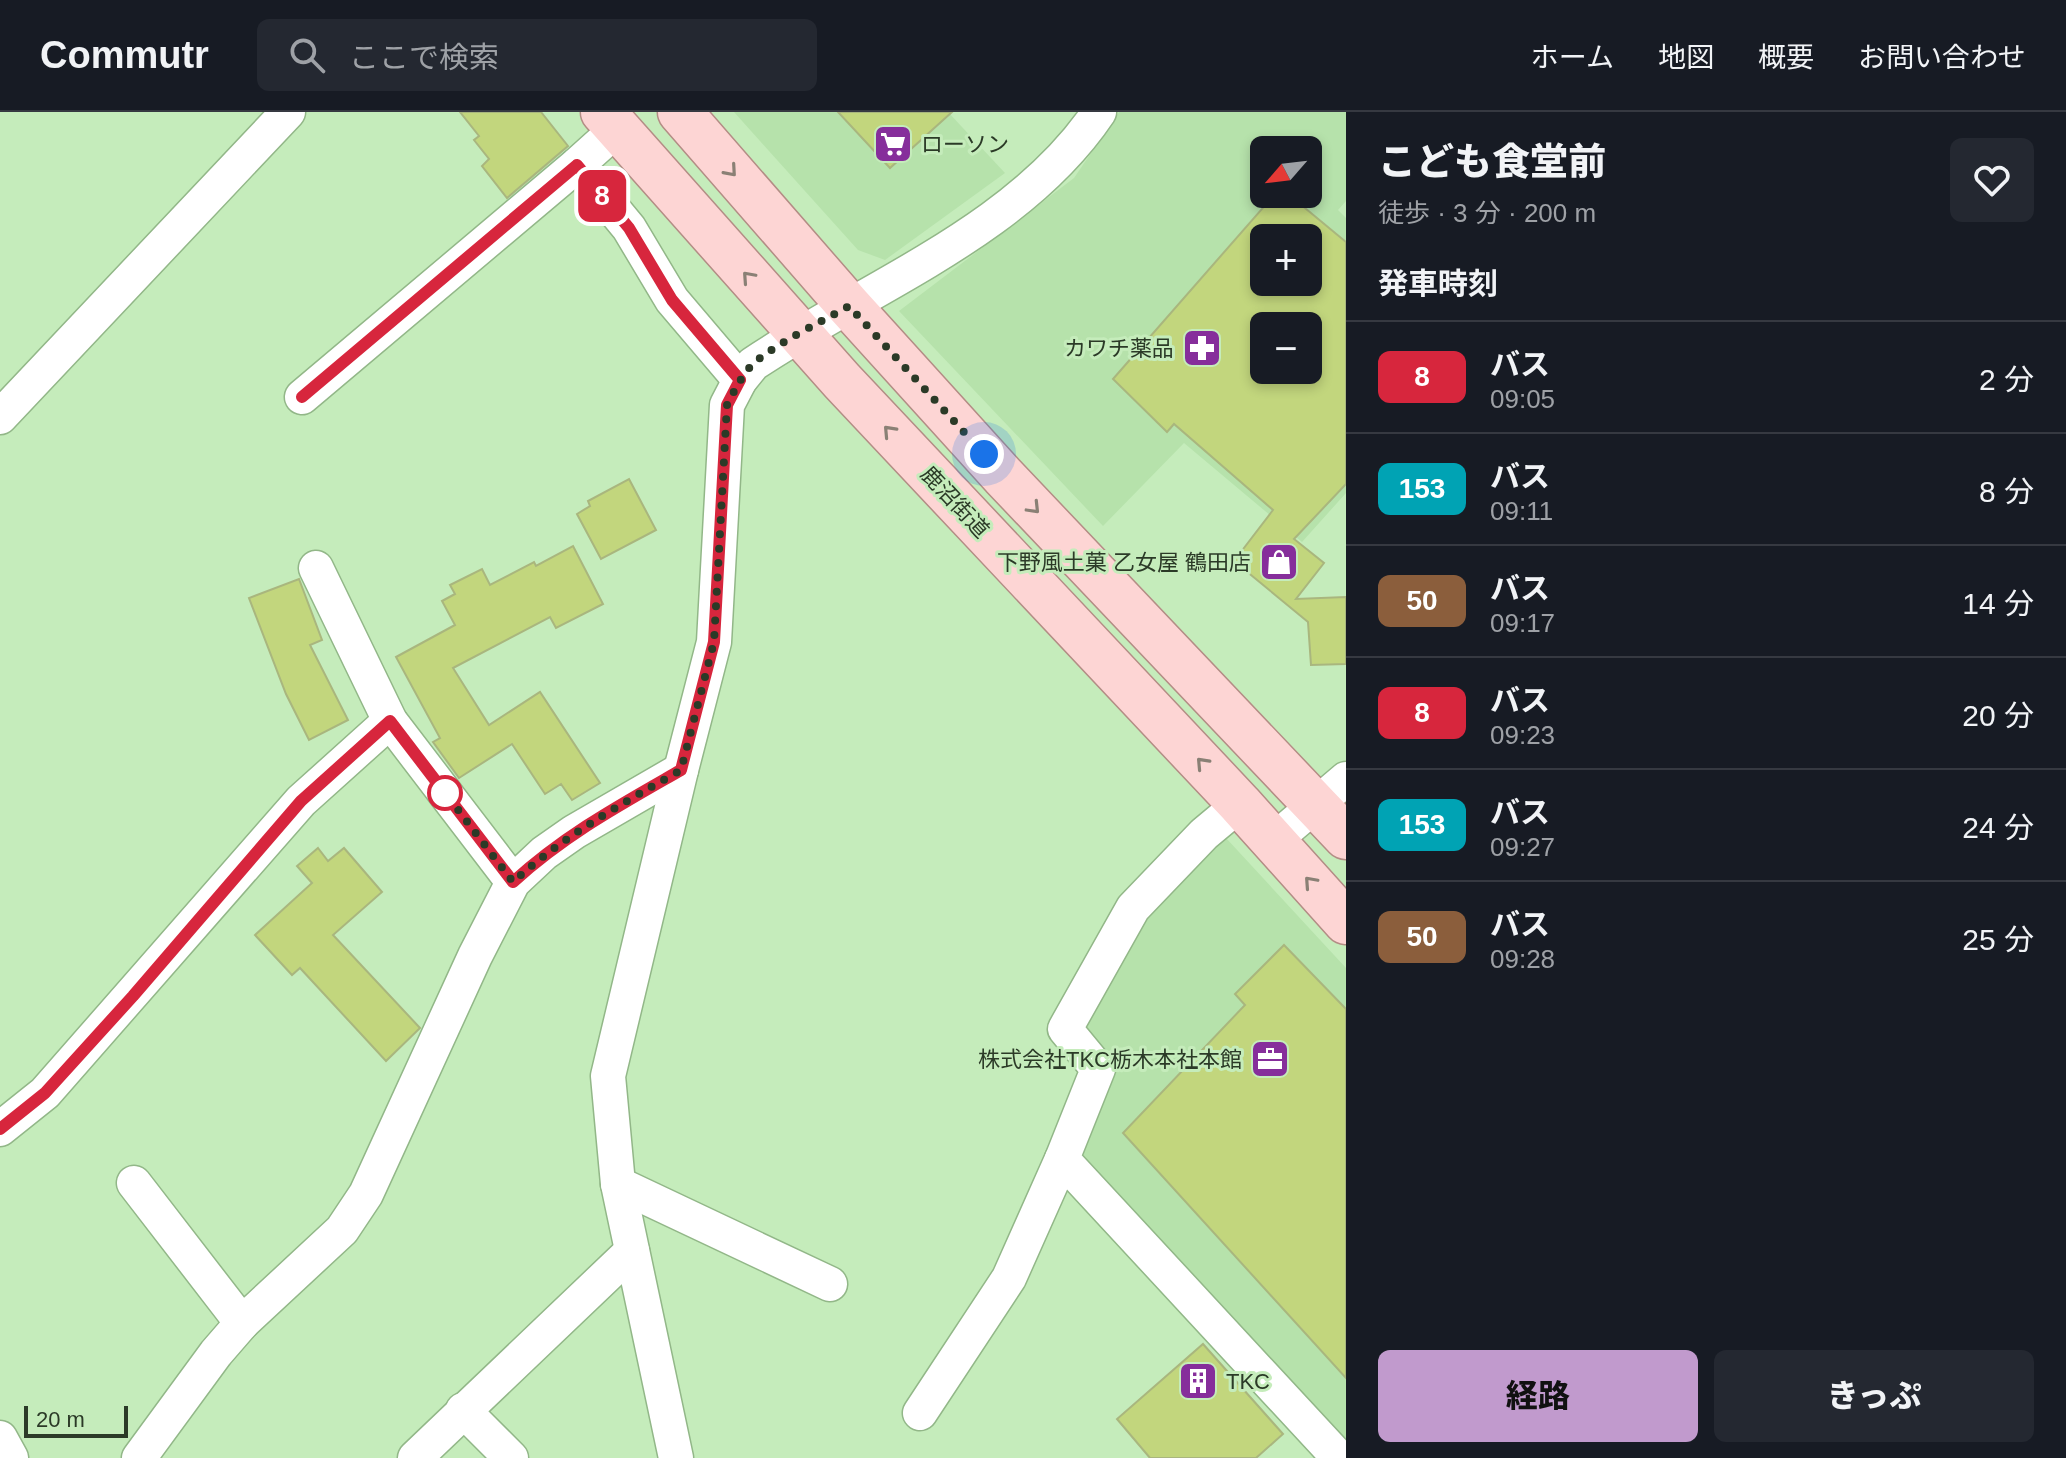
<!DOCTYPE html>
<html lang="ja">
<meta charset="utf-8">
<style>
:root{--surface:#171b24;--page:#242831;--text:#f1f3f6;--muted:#9ea1a6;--line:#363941;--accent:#c19acd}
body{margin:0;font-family:Helvetica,"Noto Sans JP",sans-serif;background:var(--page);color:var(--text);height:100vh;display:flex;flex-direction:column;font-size:30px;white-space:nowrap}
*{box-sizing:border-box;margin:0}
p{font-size:26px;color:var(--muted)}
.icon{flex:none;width:44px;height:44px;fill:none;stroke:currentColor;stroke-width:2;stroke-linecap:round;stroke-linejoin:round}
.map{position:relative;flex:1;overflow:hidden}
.panel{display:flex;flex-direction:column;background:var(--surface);width:720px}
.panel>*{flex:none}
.badge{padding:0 16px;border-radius:12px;font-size:28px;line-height:52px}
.needle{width:52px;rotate:242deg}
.buttons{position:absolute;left:1250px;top:24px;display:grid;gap:16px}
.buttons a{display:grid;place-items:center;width:72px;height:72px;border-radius:12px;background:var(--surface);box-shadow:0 4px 12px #0003;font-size:40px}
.scale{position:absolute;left:24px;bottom:20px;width:104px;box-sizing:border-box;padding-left:8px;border:4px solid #2b3a27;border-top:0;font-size:22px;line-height:28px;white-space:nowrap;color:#2b3a27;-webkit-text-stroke:6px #c5ecbb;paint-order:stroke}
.you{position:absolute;width:40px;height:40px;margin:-20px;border:6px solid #fff;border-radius:50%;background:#1a73e8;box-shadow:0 0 0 12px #1a73e833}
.map>.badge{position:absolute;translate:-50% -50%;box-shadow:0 0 0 4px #fff}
h2{padding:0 32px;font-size:30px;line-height:72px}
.round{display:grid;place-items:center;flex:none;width:84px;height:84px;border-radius:12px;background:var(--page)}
.headline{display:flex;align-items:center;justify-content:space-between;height:136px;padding:0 32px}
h1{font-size:38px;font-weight:800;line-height:60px}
.primary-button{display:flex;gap:16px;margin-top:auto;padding:16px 32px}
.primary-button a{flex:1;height:92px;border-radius:12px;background:var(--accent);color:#111;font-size:32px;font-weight:800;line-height:92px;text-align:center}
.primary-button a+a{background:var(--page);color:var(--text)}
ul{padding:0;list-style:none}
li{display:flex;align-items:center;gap:24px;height:112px;padding:0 32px;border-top:2px solid var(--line)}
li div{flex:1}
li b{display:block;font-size:30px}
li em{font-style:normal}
li .badge{min-width:88px;font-weight:700;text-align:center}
header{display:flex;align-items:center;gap:48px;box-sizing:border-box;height:112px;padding:0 40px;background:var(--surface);border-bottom:2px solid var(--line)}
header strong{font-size:38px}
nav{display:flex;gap:44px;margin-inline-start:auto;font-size:28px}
.search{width:560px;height:72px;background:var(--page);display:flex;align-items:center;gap:20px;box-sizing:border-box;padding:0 28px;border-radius:12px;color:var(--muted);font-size:30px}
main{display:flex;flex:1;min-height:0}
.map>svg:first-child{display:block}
.built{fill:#b6e2ab;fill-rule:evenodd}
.building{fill:#c2d67d;stroke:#a9b67e;stroke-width:2;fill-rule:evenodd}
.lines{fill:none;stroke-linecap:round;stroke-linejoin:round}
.minor-casing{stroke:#92b788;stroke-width:37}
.primary-casing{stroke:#b38d85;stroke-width:47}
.minor{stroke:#fff;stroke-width:34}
.primary{stroke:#fdd5d4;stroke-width:44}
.oneway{stroke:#8a8075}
.line-casing{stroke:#fff;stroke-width:18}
.line{stroke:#d7263d;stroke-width:12}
.walk{stroke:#2b3a27;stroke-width:8;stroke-dasharray:0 14.4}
.stop-dot{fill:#fff;stroke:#d7263d;stroke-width:4}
.labels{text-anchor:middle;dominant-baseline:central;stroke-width:6;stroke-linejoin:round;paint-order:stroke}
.poi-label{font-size:22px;fill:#2b3a27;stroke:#c5ecbb;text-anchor:end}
.street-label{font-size:22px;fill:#2b3a27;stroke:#c5ecbb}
</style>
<header>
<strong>Commutr</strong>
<div class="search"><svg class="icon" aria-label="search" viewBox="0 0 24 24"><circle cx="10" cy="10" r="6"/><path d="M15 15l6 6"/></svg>ここで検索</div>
<nav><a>ホーム</a><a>地図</a><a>概要</a><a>お問い合わせ</a></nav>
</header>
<main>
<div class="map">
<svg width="1346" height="1346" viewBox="0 0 1346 1346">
<rect width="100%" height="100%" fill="#c5ecbb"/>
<g class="built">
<path d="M734,0H948L1005,61L885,148L858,138Z"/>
<path d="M1119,0H1346V89L1338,98L1346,106V381L1302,430L1184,331L1103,414L899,199L1074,66ZM1264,38H1308V82H1264ZM1264,126H1308V170H1264ZM1264,214H1308V258H1264Z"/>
<path d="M1214,713L1346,856V1346L1062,1047L1098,957L1065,917Z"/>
</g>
<g class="building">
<path d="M460,0H541L568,34L507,86L482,54L489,47L474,28L479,24Z"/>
<path d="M838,0H952L890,56Z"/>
<path d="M1275,82H1288L1346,130V372L1294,427L1324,451L1296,487L1346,485V552L1311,553L1308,510L1234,449L1273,398L1174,312L1167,320L1113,267ZM1264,126H1308V170H1264ZM1264,214H1308V258H1264Z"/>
<path d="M629,367L656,418L601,447L577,402L590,394L588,389Z"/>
<path d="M573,434L603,492L556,516L550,505L453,556L489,613L540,580L600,671L572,688L561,672L545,682L512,632L459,666L433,630L440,626L396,545L455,513L442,489L455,482L450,473L482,457L490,473L534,450L536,454Z"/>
<path d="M299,467L322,528L310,533L348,608L309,628L286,582L249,486Z"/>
<path d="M318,736L328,749L344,736L382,780L333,823L420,916L386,949L300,856L292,863L255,823L312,771L297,754Z"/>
<path d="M1284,833L1346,897V1266L1123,1021L1245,893L1235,882Z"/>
<path d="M1203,1232L1283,1322L1256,1346H1150L1117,1307Z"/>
</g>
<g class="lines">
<g class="minor-casing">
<g id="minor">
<path d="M577,53L629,116L672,188L740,268"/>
<path d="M302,285L577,53L617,17"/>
<path d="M0,305L288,0"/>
<path d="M316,456L390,609L513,770"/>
<path d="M1240,692L1204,722L1133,796L1065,917L1098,957L1062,1047L1339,1346"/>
<path d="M1273,729L1346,667"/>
<path d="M0,1017L45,981L301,689L390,609"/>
<path d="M134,1071L242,1211"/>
<path d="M618,1072L830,1172"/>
<path d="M463,1298L511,1346"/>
<path d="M920,1301L1009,1166L1062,1047"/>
<path d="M0,1326L11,1346"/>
<path d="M139,1346L216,1241L242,1211L342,1118L366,1082L475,844L513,770L544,741L574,720L681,658"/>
<path d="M415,1346L632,1139"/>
<path d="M676,1346L618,1072L608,964L681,658L714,530L727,293L740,268L753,252C869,174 1019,119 1099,0"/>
</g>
</g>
<g class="primary-casing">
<g id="primary">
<path d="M603,0L842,269L1240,692L1346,810"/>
<path d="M680,0L849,194L1003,364L1346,725"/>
</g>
</g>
<use href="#minor" class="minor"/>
<use href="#primary" class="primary"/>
</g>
<defs><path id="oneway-chevron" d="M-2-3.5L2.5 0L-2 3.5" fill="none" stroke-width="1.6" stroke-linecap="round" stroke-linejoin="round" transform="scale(2)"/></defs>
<g class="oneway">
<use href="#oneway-chevron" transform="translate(731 59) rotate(49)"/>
<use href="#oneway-chevron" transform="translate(748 165) rotate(-132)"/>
<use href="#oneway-chevron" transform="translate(889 319) rotate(-133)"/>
<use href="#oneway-chevron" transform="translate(1034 396) rotate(46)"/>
<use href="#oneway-chevron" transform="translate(1202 651) rotate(-133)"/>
<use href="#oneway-chevron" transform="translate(1310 770) rotate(-132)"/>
</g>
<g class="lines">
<g class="line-casing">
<path id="line" d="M0,1017L45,981L133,884L301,689L390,609L513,770C566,722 620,693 681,658L714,530L727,293L740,268L672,188L629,116L577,53L302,285"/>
</g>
<use href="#line" class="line"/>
<path class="walk" d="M445,681L443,678L513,770C566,722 620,693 681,658L714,530L727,293C734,279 740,267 750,255C770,234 823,209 849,194L984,342"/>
</g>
<defs>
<g id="supermarket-square" transform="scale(2)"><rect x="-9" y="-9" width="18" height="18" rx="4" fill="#862e9b" stroke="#c5ecbb"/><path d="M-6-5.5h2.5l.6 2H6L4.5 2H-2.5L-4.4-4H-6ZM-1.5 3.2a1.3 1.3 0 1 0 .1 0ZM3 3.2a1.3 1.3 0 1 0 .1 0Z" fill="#fff"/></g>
<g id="pharmacy-square" transform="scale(2)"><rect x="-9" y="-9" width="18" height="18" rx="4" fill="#862e9b" stroke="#c5ecbb"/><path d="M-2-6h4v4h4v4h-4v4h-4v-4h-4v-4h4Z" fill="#fff"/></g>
<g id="shop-square" transform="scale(2)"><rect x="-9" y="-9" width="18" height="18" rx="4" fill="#862e9b" stroke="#c5ecbb"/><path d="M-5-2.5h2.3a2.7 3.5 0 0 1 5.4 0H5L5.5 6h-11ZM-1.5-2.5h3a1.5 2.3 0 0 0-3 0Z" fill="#fff"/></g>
<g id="office-square" transform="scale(2)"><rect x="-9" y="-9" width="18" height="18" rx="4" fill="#862e9b" stroke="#c5ecbb"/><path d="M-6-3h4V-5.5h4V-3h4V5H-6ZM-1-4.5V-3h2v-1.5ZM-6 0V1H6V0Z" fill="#fff"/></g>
<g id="building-square" transform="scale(2)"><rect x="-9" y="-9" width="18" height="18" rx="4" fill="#862e9b" stroke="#c5ecbb"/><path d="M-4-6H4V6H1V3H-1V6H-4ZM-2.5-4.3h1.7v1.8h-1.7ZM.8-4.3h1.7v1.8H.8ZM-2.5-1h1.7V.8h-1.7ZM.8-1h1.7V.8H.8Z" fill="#fff"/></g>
</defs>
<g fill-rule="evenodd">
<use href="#supermarket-square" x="893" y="32"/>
<use href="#pharmacy-square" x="1202" y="236"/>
<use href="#shop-square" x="1279" y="450"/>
<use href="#office-square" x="1270" y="947"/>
<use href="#building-square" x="1198" y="1269"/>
</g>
<circle class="stop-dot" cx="445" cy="681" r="16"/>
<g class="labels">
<g class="poi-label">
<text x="921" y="32" text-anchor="start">ローソン</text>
<text x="1174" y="236">カワチ薬品</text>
<text x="1251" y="450">下野風土菓 乙女屋 鶴田店</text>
<text x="1242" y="947">株式会社TKC栃木本社本館</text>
<text x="1226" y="1269" text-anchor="start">TKC</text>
</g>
<g class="street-label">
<text transform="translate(955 390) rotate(47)">鹿沼街道</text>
</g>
</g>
</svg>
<div class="buttons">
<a><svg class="needle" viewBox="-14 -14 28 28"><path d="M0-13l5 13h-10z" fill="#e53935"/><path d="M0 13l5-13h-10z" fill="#9ea1a6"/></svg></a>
<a>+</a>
<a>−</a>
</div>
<div class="scale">20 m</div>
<div class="you" style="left:984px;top:342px"></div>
<b class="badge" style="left:602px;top:84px;background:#d7263d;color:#fff">8</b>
</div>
<section class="panel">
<div class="headline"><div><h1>こども食堂前</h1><p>徒歩 · 3 分 · 200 m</p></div><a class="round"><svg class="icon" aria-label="heart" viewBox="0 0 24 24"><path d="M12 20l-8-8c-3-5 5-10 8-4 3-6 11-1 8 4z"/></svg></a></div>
<h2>発車時刻</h2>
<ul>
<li><span class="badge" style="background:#d7263d;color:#fff">8</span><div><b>バス</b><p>09:05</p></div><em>2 分</em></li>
<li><span class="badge" style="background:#00a3b4;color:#fff">153</span><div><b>バス</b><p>09:11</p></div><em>8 分</em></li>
<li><span class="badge" style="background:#8b5e3c;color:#fff">50</span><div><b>バス</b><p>09:17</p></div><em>14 分</em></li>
<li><span class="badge" style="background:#d7263d;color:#fff">8</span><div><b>バス</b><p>09:23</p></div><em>20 分</em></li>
<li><span class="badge" style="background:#00a3b4;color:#fff">153</span><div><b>バス</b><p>09:27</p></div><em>24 分</em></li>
<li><span class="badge" style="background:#8b5e3c;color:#fff">50</span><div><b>バス</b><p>09:28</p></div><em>25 分</em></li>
</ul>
<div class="primary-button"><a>経路</a><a>きっぷ</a></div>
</section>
</main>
